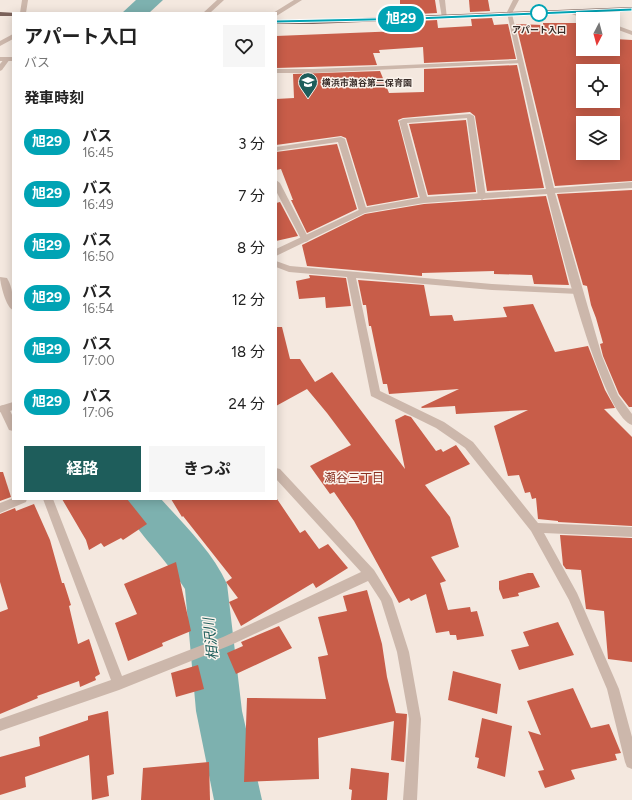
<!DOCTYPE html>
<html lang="ja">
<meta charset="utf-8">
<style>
:root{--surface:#fff;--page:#f6f6f6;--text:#222;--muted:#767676;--accent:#1e5d5b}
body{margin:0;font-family:Figtree,"Noto Sans JP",sans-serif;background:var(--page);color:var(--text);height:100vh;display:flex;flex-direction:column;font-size:15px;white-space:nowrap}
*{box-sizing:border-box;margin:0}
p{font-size:13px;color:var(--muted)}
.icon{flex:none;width:22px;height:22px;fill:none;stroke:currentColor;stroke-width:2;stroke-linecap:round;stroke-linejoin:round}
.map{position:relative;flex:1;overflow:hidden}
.details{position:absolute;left:12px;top:12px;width:265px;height:488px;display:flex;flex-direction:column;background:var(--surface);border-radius:0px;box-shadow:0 2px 10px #0003}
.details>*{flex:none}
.badge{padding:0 8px;border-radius:13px;font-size:14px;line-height:26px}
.needle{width:26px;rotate:186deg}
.tools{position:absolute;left:576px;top:12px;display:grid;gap:8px}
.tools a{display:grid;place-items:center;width:44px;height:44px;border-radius:0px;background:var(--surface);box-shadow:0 2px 10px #0003;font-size:20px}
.map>.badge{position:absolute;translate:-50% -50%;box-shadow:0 0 0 2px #fff}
h2{padding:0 12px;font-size:15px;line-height:36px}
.round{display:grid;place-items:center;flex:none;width:42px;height:42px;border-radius:0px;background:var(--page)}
.head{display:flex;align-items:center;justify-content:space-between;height:68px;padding:0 12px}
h1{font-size:19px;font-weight:700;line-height:30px}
.button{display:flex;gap:8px;margin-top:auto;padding:8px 12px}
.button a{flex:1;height:46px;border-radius:0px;background:var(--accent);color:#fff;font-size:16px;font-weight:700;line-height:46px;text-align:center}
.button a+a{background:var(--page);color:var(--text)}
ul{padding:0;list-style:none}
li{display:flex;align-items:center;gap:12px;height:52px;padding:0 12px}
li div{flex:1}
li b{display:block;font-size:15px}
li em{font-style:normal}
li .badge{min-width:44px;font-weight:700;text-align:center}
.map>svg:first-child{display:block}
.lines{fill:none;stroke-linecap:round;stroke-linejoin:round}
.river{fill:#7db1af;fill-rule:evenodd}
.building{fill:#c85d49;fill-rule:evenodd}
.service{fill:#ccb7ab;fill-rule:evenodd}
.minor{fill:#ccb7ab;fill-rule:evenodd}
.tertiary{fill:#ccb7ab;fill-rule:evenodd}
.primary{fill:#7c635b;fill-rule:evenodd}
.line{fill:#00a3b4;stroke:#fff}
.stop-dot{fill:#fff;stroke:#00a3b4;stroke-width:2}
.labels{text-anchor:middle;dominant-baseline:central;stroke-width:3;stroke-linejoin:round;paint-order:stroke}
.far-stop-label{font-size:9px;font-weight:bold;fill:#3a2e2a;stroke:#fbf3ec}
.far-poi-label{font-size:9px;font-weight:bold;fill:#3a2e2a;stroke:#fbf3ec;text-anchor:start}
.neighbourhood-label{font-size:12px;fill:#8b3121;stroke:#fbf3ec}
.near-water-label{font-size:14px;font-style:italic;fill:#1e5d5b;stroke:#fbf3ec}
</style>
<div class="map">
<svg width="632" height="800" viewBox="0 0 632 800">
<rect width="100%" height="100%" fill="#f4e8df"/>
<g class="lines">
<g class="river">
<path d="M136,0H163L149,13H122Z"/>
<path d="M119,499H161C185,526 212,551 227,584L242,711L262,800H214L196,711L185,589C165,557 136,533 119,499Z"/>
</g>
</g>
<g class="building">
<path d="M400,0H435L437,13L400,15Z"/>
<path d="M469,0H488L490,11L470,12Z"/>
<path d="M492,18L494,25L508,24L516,59L424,63L423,47L379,50L380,53H373L377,65L276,68V36L400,31V22L437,20L438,28L472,26L471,19Z"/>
<path d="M543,23H583V49H616L614,39L632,40V181L555,186L516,24L543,25ZM583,71H613V101H583ZM583,123H613V153H583Z"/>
<path d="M517,65L544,188L487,191L475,116L470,112L403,118L398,120L418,197L367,206L346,138L341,136L276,145V99L294,98L293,74L380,71L389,93L424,92V69Z"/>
<path d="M466,120L476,192L428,195L409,124Z"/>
<path d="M337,144L357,209L307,233L291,200H293L281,169L276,170V152Z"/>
<path d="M632,190V407H629L619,394L603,356L600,344L603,343L596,318L591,305L587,286L583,285L557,194Z"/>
<path d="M546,196L569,285L534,284L532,275L494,274V271L422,273V276L307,266L302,245L365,214L424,204Z"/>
<path d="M280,202L298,236L276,241V203Z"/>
<path d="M309,275L346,278L351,306L326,308L325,297L299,299L296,281L310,278Z"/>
<path d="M358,280L424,285L430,316L452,315L454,321L507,317L503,307L533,304L555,352L588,346L605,390L615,408L604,409L632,437V526L558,522V521L538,519L536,498L532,499L530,492L525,493L519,475L508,476L494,426L528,410L456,414L455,406L422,408L421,407L459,389L389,394L387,384H383L371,326H369L366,305H363Z"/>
<path d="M276,327H282L290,359H300L315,382L332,372L405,469L395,420L405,415L411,417L436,451L441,449L443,452L456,445L470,464L425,485L450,517L459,547L431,557L446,581L440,583L448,610L470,607L471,612L477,611L484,636L457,640L456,635H450L449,631L436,633L426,594L411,601L409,598L399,603L354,521L334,492L330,494L310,466L351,445L327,413L307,389L276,406Z"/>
<path d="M0,472H3L11,497L0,501Z"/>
<path d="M62,499H127L147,524L123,540L121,538L104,547L101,543L89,550L86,540Z"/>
<path d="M171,499H277L300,533L305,530L319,549L328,544L348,568L316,588L313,583L241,626L229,602L238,598L226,582L232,578L183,516L182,517Z"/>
<path d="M34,504L50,540L62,583H64L71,605L69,606L78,644L89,639L100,674L95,677L96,680L80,687L79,681L37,696L38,698L0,714V612L8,609L0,582V514L15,508L16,511Z"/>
<path d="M560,535L632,538V662L608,659L604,611L586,609L581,570L566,569L563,565Z"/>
<path d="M176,562L191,631L162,643L163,646L128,661L115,623L137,614L124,584Z"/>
<path d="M528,573H533L540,587L518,593L519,596L503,599L499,589V581Z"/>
<path d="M367,590L382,644L387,677L396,713L407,714L404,762L391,760L394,721L318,738L319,779L244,782L247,698L326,699L318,657L328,655L318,617L347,611L343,596Z"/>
<path d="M558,622L574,655L519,670L511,650L529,646L523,632Z"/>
<path d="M279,626L292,648L236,674L227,653L243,646L241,642Z"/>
<path d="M198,665L204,689L176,697L171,673Z"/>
<path d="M453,671L501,684L497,714L448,700Z"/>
<path d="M573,688L591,728L609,724L621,753L615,754L617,760L571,770L575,779L545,788L538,771L544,770L528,731L541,735L527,701Z"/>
<path d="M108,711L114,774L107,776L109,796L92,800L89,755L25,777L26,787L0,795V757L40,746L39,737L88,720V716Z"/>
<path d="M482,718L512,726L505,777L477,768L479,758L475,757Z"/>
<path d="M209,762L210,800H141L143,768Z"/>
<path d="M351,768L389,773L387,800H351L352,790L349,789Z"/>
</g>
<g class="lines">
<g class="service">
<path d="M5,58L10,59L2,70L0,71V64Z"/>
<path d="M520,60L523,62L522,63L313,73H276V69H313Z"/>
<path d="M470,114L474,116L486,197L482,200L478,197L467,118L407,123L428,200L427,202H421L399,121L403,119Z"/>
<path d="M341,137L345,139L367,211L366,213H360L359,211L338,142L276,151V147Z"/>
<path d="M276,180L280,183L309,239L308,241L305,242L301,239L276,191Z"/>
<path d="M276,261L290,266L492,284L581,289L583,291L581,293L578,294L492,290L356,278L380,391L444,422L473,442L538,523L632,527V537L544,533L577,593L619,689L632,737V769L627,767L625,762L607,689L569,600L531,531L465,448L436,428L371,396L347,277L289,272L276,267Z"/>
<path d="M0,277L7,278C13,288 13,298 13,310C6,308 0,283 0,277Z"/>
<path d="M13,402V410L4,413L0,412V406Z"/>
</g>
<g class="minor">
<path d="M22,0H28L26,13H20Z"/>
<path d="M217,0H224L210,13H203Z"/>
<path d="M294,0H302L278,15L276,16V13H273Z"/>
<path d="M439,0H445L447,19L442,18Z"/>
<path d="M571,10L593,18L594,19H585L569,13V11Z"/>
<path d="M507,13L512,14L554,188L632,182V188L555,193L602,356L618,395L632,414V425C600,414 556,231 547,194L424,203L365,213L276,256V249L363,208L424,197L546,189Z"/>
<path d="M613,24L632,31V35L613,28Z"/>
<path d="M13,34V39L0,46V41Z"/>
<rect x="0" y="57" width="13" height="4"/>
<path d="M4,405L8,406L13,417V431L9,430L0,411V406Z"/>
<path d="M276,468L280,469L374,570L392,599L409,652L421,719L417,800H403L409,719L397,652L381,601L368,581L231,645L119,690L0,731V719L111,680L43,499H53L122,676L223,637L361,572L276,479Z"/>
<path d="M13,498L27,499L26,502L0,513V503Z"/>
</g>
<path class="tertiary" d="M513,0H519L511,15H507L506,14Z"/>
<g class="primary">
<path d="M632,7V11L313,24H276V20H313Z"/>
<path d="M0,12L16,13H13V16H0Z"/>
</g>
</g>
<path class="line" d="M632,8V11L416,20L276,23L273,22L276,20L416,17Z"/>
<defs>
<g id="school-pin" transform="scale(1)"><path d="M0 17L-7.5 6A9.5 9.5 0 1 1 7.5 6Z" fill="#1e5d5b" stroke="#fbf3ec"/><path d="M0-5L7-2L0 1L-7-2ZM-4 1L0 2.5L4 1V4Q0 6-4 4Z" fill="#fff"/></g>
</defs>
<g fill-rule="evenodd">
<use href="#school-pin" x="308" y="82"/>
</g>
<circle class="stop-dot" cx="539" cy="13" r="8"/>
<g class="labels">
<g class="far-stop-label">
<text x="539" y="29">アパート入口</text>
</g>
<g class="far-poi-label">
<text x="322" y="82">横浜市瀬谷第二保育園</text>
</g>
<g class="neighbourhood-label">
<text x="354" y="478">瀬谷三丁目</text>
</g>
<g class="near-water-label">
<text transform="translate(211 639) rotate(-96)">相沢川</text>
</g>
</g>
</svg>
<div class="tools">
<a><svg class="needle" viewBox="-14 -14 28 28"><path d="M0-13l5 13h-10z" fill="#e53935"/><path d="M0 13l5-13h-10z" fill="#767676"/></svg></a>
<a><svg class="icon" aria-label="locate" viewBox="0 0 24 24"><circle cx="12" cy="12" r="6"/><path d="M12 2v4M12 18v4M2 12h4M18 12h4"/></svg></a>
<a><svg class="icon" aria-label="layers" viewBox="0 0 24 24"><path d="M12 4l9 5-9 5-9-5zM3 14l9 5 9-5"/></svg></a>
</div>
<b class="badge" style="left:401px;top:19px;background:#00a3b4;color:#fff">旭29</b>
<section class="details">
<div class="head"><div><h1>アパート入口</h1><p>バス</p></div><a class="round"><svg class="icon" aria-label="heart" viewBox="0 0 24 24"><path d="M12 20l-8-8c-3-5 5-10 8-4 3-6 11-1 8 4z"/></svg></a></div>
<h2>発車時刻</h2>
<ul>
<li><span class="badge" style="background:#00a3b4;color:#fff">旭29</span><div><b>バス</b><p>16:45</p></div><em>3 分</em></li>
<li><span class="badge" style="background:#00a3b4;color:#fff">旭29</span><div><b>バス</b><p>16:49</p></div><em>7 分</em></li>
<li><span class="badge" style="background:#00a3b4;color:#fff">旭29</span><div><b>バス</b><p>16:50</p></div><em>8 分</em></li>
<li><span class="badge" style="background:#00a3b4;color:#fff">旭29</span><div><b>バス</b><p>16:54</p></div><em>12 分</em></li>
<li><span class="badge" style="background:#00a3b4;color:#fff">旭29</span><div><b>バス</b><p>17:00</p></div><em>18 分</em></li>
<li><span class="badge" style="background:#00a3b4;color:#fff">旭29</span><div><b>バス</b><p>17:06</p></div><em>24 分</em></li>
</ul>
<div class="button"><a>経路</a><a>きっぷ</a></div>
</section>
</div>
